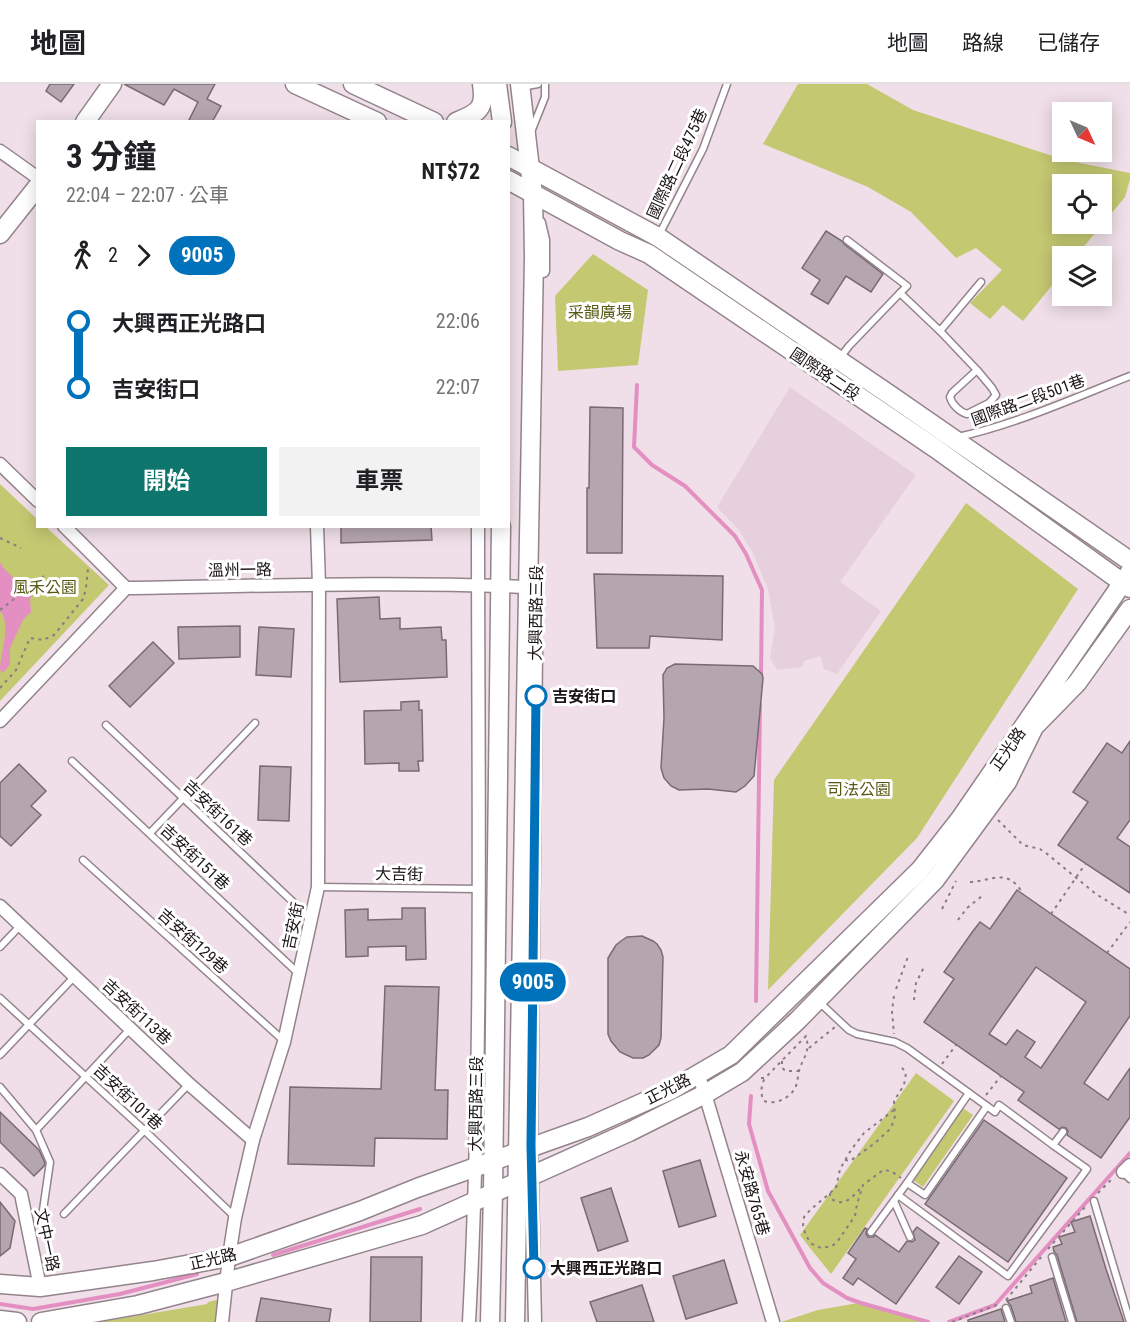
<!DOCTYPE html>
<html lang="zh-TW">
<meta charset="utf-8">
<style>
:root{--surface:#fff;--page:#f2f2f2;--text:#202124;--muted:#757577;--line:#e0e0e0;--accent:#0f766e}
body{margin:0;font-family:"Roboto Condensed","Noto Sans TC",sans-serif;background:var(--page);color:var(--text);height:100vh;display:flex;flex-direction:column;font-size:22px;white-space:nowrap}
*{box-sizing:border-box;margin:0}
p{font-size:20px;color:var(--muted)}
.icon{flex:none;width:33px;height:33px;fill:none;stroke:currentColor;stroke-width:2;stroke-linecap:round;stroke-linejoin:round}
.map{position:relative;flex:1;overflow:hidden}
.drawer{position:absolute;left:36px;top:36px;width:474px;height:408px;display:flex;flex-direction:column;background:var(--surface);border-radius:0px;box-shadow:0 3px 15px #0003}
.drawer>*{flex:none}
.badge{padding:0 12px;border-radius:20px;font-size:21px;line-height:39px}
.needle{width:39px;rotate:134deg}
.buttons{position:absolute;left:1052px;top:18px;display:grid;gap:12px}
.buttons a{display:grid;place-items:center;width:60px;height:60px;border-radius:0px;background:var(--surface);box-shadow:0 3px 15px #0003;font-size:30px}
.map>.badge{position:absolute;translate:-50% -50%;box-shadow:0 0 0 3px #fff}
.legs{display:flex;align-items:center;gap:9px;height:66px;padding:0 30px;font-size:20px}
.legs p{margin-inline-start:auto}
.head{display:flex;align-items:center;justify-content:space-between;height:102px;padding:0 30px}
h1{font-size:33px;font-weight:700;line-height:45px}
.action{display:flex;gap:12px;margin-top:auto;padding:12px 30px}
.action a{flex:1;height:69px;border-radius:0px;background:var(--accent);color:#fff;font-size:24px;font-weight:700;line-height:69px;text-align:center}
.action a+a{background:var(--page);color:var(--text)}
ul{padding:0 30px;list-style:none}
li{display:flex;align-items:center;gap:21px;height:66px;font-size:22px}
li i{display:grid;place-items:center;width:9px;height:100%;margin:0 8px;background:currentColor}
li i::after{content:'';width:15px;height:15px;margin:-8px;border:4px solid;border-radius:50%;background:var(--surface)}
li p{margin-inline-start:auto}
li:first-child i{background:linear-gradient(#0000 50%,currentColor 0)}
li:last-child i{background:linear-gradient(currentColor 50%,#0000 0)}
header{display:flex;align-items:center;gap:36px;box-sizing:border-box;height:84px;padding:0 30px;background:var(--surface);border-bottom:2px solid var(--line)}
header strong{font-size:28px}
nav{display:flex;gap:33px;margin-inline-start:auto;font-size:21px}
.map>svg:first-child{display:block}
.built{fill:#e7d0dd}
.green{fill:#c4c871;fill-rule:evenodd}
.water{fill:#e38fc2}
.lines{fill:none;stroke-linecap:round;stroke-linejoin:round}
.stream{stroke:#e38fc2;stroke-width:4}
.building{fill:#b5a5ae;stroke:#796a72;stroke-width:1.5;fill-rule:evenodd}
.lane-casing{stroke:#93848c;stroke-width:9}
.street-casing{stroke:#93848c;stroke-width:15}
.secondary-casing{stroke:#93848c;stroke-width:21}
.path{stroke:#887c82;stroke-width:2;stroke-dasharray:3 4.5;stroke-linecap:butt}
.lane{stroke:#fff;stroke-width:6}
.street{stroke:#fff;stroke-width:12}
.secondary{stroke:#fff;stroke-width:18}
.line-1-casing{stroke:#fff;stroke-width:14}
.line-1{stroke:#0072bc;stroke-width:9}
.stop-1-dot{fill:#fff;stroke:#0072bc;stroke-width:3}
.labels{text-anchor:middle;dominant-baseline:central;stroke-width:6;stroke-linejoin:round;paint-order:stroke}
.street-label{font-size:16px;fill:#1b1518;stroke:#fff}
.park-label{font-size:16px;fill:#585a14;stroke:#fff}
.stop-label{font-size:16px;font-weight:bold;fill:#1b1518;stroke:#fff;text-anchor:start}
</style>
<header>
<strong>地圖</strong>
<nav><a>地圖</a><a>路線</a><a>已儲存</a></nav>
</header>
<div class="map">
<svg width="1130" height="1238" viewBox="0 0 1130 1238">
<rect width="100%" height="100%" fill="#f0dfe8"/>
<path class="built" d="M790,303L916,391L840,498L881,527L837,590L824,585L820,572L804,577L802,583L777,586L770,574L775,544L768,505L752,467L738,445L717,423Z"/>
<g class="green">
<path d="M798,0H867L913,26L1065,76L1130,89V95L1125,113L1076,172H1062V189L1023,237L1003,221L990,235L970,219L1002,186L976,164L956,174L911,128L868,103L763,60ZM1062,100H1101V140H1062Z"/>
<path d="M593,170L648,206L638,281L558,287L555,212Z"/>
<path d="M0,400L37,435L38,442L46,443L109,501L0,617Z"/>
<path d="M966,419L1078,505L917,754L768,906L774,696Z"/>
<path d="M916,989L954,1017L831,1190L810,1164L800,1151Z"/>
<path d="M963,1024L973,1031L923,1103L913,1096Z"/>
<path d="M220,1215L216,1238H100L207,1220L208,1218Z"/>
<path d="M858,1219L919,1234L920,1238H781L818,1226Z"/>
</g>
<path class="water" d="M0,479C9,492 21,501 36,505L30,515L31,528L23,536L10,564V580L3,589L0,586C0,570 12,540 0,527Z"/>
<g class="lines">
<g class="stream">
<path d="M637,301L634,363L652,381L685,402L735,452L746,470L762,506L761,592"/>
<path d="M756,917L760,620"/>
<path d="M751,1012L749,1040L768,1107L810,1184L823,1199L847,1214L861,1219L928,1238"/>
<path d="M273,1171L420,1125"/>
<path d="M0,1220L33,1225L120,1210L197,1190"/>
<path d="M949,1238L995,1221L1130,1069"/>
</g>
</g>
<g class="building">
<path d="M50,0H74L61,18L46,7Z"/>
<path d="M124,0H215L207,15L221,22L212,38H188L198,18L174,5L164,21Z"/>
<path d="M826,147L842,157L844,160L883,190L871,208L846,192L828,220L811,210L820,196L802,184Z"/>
<path d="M590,323L623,324L622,469H587V404H589Z"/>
<path d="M341,442H431L432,456L341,459Z"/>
<path d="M594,490L723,492L722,556L650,552L649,564H597Z"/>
<path d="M379,513L380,535L400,534V545L441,543L442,556H446L447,593L340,598L337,515Z"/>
<path d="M240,542V573L179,575L178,543Z"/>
<path d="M259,543L294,545L291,593L256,591Z"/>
<path d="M153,558L174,579L130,623L109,602Z"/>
<path d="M675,580L753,582L762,590L763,594L754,692L745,702L736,708L708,705L679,706L671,702L664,694L661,684L664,634L663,591L667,584Z"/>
<path d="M419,617V626H422L423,677H418L419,687H399V679L365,680L364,627L401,626V618Z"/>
<path d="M1130,657V736L1117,754L1130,763V809L1058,761L1088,718L1073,708L1107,659L1122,669Z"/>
<path d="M19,680L46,707L31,722L41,731L11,762L0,752V699Z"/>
<path d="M260,682L291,683L289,737L258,736Z"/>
<path d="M1017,806L1130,885V932L1084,999L1108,1016L1130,984V1033L1101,1074L1067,1051L1068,1047L1066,1044L1062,1043L1059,1045L1018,1016L1024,1008L924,938L954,895L944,888L973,847L980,838L990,845ZM1036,883L1086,918L1041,984L1025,973L1035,958L1017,946L1006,961L989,950Z"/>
<path d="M402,824H425L426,875L406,876V862L368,863V872L346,873L345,826L368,825V836L402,835Z"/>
<path d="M642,852L653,857L657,860L661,866L663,873L661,954L659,961L649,971L643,974H633L620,968L611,957L608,950V874L616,861L621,857L627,853Z"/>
<path d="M385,902L439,903L435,1006H448L447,1055L375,1054L374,1082L288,1080L290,1003L381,1005Z"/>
<path d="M0,1028L39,1066L45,1079L44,1082L34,1092L0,1058Z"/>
<path d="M984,1036L1067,1094L1008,1178L925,1120Z"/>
<path d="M700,1076L716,1132L679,1143L663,1087Z"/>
<path d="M611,1104L628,1157L598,1167L581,1114Z"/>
<path d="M0,1118L15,1137L10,1164L0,1172Z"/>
<path d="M1090,1132L1106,1185L1124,1238H1077L1057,1171L1054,1168L1053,1163L1062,1160L1059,1153L1075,1148L1071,1138Z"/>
<path d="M917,1143L939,1159L896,1220L858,1194L853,1201L843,1194L856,1175L848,1169L865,1144L867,1145L866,1150L868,1153H873L875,1151L899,1168L907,1157L912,1158L915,1156L913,1148Z"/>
<path d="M959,1172L982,1188L959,1220L936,1203Z"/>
<path d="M371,1173H422L421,1238H370Z"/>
<path d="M724,1176L737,1219L686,1235L673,1192Z"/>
<path d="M1053,1194L1066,1238H1016L1011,1222L1007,1217L1032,1209L1030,1202Z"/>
<path d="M642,1201L654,1238H597L590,1218Z"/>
<path d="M261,1214L331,1225L329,1238H256Z"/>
<path d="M1001,1225L1005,1238H968V1236Z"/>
</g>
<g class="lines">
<g class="lane-casing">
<g id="lane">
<path d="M521,3L538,0"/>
<path d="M531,48L545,13V0"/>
<path d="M659,151L703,65L727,0"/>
<path d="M847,156L907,202L900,209"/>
<path d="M940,247L977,286L952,309L950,313C952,321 960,328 967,330L989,319L996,311L992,304L977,286"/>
<path d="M839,275L849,262L900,209L940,247L981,198"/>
<path d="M958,353C1017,340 1074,314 1130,292"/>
<path d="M106,641L311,835"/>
<path d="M72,677L299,890"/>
<path d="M150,749L255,639"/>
<path d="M83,776L284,957"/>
<path d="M318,803L479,805"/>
<path d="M0,863L20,842"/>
<path d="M0,914L145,1047L235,1133"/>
<path d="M818,917L849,946L857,950L895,958L907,964L995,1028L999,1021L1053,1061L1063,1048"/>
<path d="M0,971L74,893"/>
<path d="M0,1003L36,1046L50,1078L42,1133"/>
<path d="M969,1009L907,1099L925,1111L987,1022"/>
<path d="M36,1046L130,945"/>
<path d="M1123,1088L1130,1095"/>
<path d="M898,1111L1008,1192L1087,1085L1053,1061"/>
<path d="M894,1117L910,1153"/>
<path d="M1094,1117L1130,1238"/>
<path d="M64,1130L189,1000"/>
<path d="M871,1148L907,1099"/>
<path d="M1052,1173L1072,1238"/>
<path d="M1006,1224L1011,1238"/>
</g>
</g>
<g class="street-casing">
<g id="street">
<path d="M0,67L38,94"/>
<path d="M539,139L543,156V187"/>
<path d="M0,380L38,417"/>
<path d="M64,442L126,504"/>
<path d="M0,637L126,504C260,502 394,497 528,503L536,504"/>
<path d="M0,822L189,1000L253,1056"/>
<path d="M698,990L705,1010L773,1238"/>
<path d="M1123,1088L1130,1081"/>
<path d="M0,1090L21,1110L40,1203"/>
<path d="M222,1238L229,1173L235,1134L253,1056L284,958L318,803L319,501L317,442"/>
<path d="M469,1238C483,973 478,708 478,442"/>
<path d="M535,1238L531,1062L536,567"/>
</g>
</g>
<g class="secondary-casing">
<g id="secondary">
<path d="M295,0L377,38"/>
<path d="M353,0L434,38"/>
<path d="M497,0L502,38"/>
<path d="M85,38L112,0"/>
<path d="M456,38C478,29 486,25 482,0"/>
<path d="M508,72L658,153L890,311L1130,477"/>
<path d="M508,96L620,157L649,170L935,364L1130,504"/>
<path d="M0,150L38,102"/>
<path d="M0,1200L40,1203L153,1187L229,1173L360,1127L417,1104L588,1043L671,1006L731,971L920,786L960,735L1130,488"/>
<path d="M0,1236L17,1238"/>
<path d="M41,1238L138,1221L226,1198L422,1141L629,1048L705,1010L742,988L797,937L935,796L1007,698L1034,643L1077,599L1130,525"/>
<path d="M490,1238L493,1109L501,442"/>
<path d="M515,1238L534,173L533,110L520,0"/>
</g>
</g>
<g class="path">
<path d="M0,454L21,464"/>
<path d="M0,526L45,491"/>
<path d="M0,604L16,586L30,554L43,556L54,551L83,515L86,504L88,484"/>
<path d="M998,736L1023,761L1040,765L1046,769L1096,810L1130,831"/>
<path d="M970,798C992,797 1008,783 1023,810"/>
<path d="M942,825L956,797"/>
<path d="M1051,830L1086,779"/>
<path d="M958,836L967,824L982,812"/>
<path d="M1107,869L1130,838"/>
<path d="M896,905L909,870"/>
<path d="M894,912L892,927L894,950"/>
<path d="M914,916L916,899L925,881"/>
<path d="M809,964L835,943"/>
<path d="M782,977V984L786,987H799"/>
<path d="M942,980L956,961"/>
<path d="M761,994H765L806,952C810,968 805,970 800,984C798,989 798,996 796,1002C791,1014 776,1021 764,1017C760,1010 761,1001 765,994"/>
<path d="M986,1011L1001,992"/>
<path d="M894,1026L864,1049L851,1066L840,1085L836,1104L810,1126L804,1133L803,1142L806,1152L812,1160L821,1164L832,1162L837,1158L855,1132L857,1120L863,1101L883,1086L891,1087L901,1094"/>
<path d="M845,1076L850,1077L875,1059L889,1046L893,1039L895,1032L894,1017L904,1001L906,989L900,981"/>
<path d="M830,1109V1114C844,1124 851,1114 861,1104"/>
<path d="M1098,1109L1113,1094"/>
<path d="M1048,1165L1086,1122"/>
<path d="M1006,1216L1042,1172"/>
<path d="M952,1238L999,1220"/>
</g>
<use href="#lane" class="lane"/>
<use href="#street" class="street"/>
<use href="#secondary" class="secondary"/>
</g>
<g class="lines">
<g class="line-1-casing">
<path id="line-1" d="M534,1184L531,1062L536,612"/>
</g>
<use href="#line-1" class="line-1"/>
</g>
<g class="stop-1-dot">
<circle cx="536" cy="612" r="10"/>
<circle cx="534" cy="1184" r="10"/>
</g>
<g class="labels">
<g class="street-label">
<text transform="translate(677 80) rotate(-65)">國際路二段475巷</text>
<text transform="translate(825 290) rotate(34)">國際路二段</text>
<text transform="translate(1028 316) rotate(-20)">國際路二段501巷</text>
<text transform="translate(240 486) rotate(-1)">溫州一路</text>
<text transform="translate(536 529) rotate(-89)">大興西路三段</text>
<text transform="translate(1008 665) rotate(-55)">正光路</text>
<text transform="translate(218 729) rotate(43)">吉安街161巷</text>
<text transform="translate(195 773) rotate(43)">吉安街151巷</text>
<text transform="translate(399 790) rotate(1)">大吉街</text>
<text transform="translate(293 842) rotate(-78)">吉安街</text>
<text transform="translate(193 857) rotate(42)">吉安街129巷</text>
<text transform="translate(137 928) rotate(43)">吉安街113巷</text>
<text transform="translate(668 1005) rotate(-27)">正光路</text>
<text transform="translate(128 1013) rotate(43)">吉安街101巷</text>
<text transform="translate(476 1020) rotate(-89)">大興西路三段</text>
<text transform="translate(752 1109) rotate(74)">永安路765巷</text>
<text transform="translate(47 1156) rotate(78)">文中一路</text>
<text transform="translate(213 1175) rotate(-13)">正光路</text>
</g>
<g class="park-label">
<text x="600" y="228">采韻廣場</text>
<text x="45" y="503">風禾公園</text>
<text x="859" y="705">司法公園</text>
</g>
<g class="stop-label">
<text x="552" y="612">吉安街口</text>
<text x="550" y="1184">大興西正光路口</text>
</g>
</g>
</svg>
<div class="buttons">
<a><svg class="needle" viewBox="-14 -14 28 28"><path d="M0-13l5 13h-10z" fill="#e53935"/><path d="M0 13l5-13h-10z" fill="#757577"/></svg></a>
<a><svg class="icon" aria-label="locate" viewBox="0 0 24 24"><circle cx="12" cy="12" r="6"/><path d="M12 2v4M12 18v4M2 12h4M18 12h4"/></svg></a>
<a><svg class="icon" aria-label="layers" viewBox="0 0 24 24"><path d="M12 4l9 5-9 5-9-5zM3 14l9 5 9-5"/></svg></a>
</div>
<b class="badge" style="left:533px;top:898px;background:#0072bc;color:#fff">9005</b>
<section class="drawer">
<div class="head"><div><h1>3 分鐘</h1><p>22:04 – 22:07 · 公車</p></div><b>NT$72</b></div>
<div class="legs"><svg class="icon" aria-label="walk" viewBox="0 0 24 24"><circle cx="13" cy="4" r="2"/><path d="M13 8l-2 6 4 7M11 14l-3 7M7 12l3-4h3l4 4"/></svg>2<svg class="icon" aria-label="forward" viewBox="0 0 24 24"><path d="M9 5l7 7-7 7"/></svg><b class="badge" style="background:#0072bc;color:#fff">9005</b></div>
<ul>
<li><i style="color:#0072bc"></i><b>大興西正光路口</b><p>22:06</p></li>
<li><i style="color:#0072bc"></i><b>吉安街口</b><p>22:07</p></li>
</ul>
<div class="action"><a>開始</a><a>車票</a></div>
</section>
</div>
